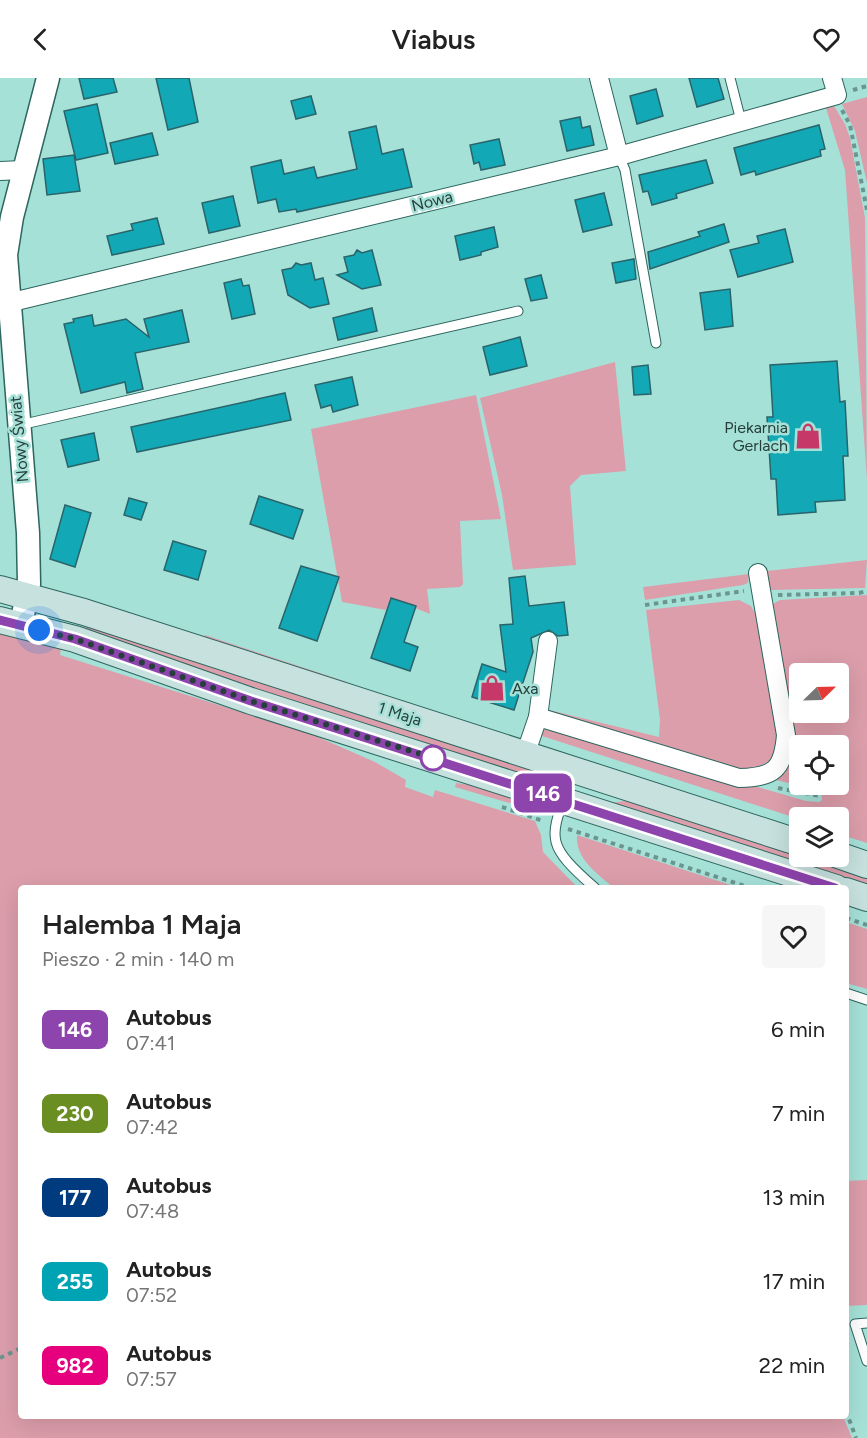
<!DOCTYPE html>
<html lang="pl">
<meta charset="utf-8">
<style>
:root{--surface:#fff;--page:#f6f6f6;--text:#222;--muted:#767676}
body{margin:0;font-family:Figtree,sans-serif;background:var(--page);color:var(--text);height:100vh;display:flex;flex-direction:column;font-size:22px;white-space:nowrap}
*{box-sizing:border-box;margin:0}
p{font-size:20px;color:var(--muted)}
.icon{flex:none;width:33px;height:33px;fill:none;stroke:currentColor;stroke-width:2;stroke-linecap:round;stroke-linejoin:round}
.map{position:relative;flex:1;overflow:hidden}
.sheet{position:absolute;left:18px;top:807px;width:831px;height:534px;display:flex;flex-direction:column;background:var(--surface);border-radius:6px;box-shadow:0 6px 24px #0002}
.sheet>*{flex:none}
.badge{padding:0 12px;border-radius:9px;font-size:21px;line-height:39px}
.needle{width:39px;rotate:67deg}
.fabs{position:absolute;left:789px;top:585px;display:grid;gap:12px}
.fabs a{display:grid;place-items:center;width:60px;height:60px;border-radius:6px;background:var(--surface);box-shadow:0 6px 24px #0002;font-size:30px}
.you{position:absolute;width:30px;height:30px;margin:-15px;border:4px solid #fff;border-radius:50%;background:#1a73e8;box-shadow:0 0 0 9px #1a73e833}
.map>.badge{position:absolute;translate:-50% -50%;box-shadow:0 0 0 3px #fff}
.round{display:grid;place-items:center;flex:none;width:63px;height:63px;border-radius:6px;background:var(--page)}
.head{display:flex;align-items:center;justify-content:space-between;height:102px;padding:0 24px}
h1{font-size:28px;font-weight:600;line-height:45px}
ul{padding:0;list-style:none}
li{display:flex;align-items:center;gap:18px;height:84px;padding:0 24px}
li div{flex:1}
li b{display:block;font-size:22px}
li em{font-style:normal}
li .badge{min-width:66px;font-weight:700;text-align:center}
header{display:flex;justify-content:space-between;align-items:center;height:78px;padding:0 24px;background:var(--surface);font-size:27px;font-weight:600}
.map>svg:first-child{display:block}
.green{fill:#dc9eab;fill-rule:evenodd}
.building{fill:#13a8b5;stroke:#29646a;stroke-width:1.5}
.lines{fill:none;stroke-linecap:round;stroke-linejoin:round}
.service-casing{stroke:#2c665e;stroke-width:11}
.minor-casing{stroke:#2c665e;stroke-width:20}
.tertiary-casing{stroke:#2c665e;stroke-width:25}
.secondary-casing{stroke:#2c665e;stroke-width:28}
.path{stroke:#6b9690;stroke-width:4;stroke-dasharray:4.5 4.5;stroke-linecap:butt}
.service{stroke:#fff;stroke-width:9}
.minor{stroke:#fff;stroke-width:18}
.tertiary{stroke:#fff;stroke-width:22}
.secondary{stroke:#c6e1de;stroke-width:26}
.line-casing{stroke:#fff;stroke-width:14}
.line{stroke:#8e44ad;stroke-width:9}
.walk{stroke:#273f3c;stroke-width:6;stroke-dasharray:0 10.8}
.stop-dot{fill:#fff;stroke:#8e44ad;stroke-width:3}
.labels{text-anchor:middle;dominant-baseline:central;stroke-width:5;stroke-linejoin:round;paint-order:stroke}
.street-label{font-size:16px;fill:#273f3c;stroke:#a6e1d8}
.poi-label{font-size:16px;fill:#273f3c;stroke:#a6e1d8;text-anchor:end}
</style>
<header><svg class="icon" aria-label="back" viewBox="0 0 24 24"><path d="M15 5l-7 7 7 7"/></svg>Viabus<svg class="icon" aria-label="heart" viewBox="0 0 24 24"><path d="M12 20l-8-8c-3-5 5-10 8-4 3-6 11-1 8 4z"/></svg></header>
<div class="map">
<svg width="867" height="1360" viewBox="0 0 867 1360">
<rect width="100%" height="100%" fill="#a6e1d8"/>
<g class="green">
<path d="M867,19V105L855,53L842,26Z"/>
<path d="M834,28L845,46L850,60L865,140L867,402L845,92L826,30Z"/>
<path d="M615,284L626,393L581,397L570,408L576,487L513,492L502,417L480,320Z"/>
<path d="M476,317L501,441L460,443L463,506L460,509L427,511L430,536L390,520L386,532L342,524L311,351Z"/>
<path d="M867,482L865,510L770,512L767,493Z"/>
<path d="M749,496L748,505L743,507L645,522L643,509Z"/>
<path d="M867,517V765L839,756L838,740L799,741L542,658L540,653L553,649L806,723L819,724L822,722L821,713L776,702L785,695L791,679L771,527L780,522ZM800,596H838V634H800ZM800,668H838V706H800Z"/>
<path d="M739,522L751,528L756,537L779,657L773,681L753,692H745L547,636L545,631L659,659L660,642L646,532Z"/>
<path d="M87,545L524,687L541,700L540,703L84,555Z"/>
<path d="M0,554L61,570L60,577L311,656L375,684L406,702L405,709L433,719L435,712L535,743L541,757L543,774L578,810H21V1338H843L852,1360H0Z"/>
<path d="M205,557L347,604L341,608L203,562Z"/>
<path d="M456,705C483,709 511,709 530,731L455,709Z"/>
<path d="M631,722L799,776L800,778L867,798V808L611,725Z"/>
<path d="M577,757L740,810H614C598,796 575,781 577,757Z"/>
<path d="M846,844L867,851V911L846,905Z"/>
<path d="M867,1102V1227L846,1228V1103Z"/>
</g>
<g class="building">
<path d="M79,0H113L117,14L84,21Z"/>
<path d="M156,0H189L198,44L168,52Z"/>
<path d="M689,0H718L724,21L697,29Z"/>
<path d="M656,11L663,38L637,46L630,18Z"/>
<path d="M311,18L316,36L296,41L291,23Z"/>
<path d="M97,26L108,75L76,82L64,33Z"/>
<path d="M580,39L582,50L590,48L594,67L567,73L560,43Z"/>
<path d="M819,47L825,71L820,72L821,78L756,97L755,93L741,97L734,70Z"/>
<path d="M376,48L382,76L403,71L412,109L297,134L296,131L279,134L276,121L258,125L251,89L281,82L284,96L314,89L317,100L357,91L349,54Z"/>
<path d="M152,55L158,77L115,86L110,65Z"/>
<path d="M499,61L505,87L481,92L479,84L474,86L470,67Z"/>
<path d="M74,77L80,113L47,117L43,81Z"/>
<path d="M706,82L713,105L676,116L677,120L652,127L648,113L643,114L639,97Z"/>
<path d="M604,115L612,147L583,154L575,122Z"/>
<path d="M233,118L240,148L209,155L202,125Z"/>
<path d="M157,140L164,166L112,177L107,158L133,152L131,146Z"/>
<path d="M724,146L729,164L650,191L648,174L700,158L698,154Z"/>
<path d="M494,149L498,169L481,174V177L460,182L455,158Z"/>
<path d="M785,151L793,184L738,199L730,172L759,165L757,158Z"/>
<path d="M357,172L362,175L372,172L381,207L362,211L337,197L348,194L344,179L354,177Z"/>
<path d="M634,181L636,201L616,205L612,185Z"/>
<path d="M296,185L301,187L311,185L315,202L323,200L329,226L310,230L288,217L282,192L292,190Z"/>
<path d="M541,197L547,220L531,223L525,201Z"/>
<path d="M241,201L243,208L249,207L255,236L232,241L224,205Z"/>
<path d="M730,211L733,248L705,252L700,215Z"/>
<path d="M372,230L377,253L338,262L333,240Z"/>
<path d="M182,232L189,264L135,275L143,311L127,315L125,304L81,315L64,246L74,244L73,241L92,237L94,248L126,241L149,259L144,241Z"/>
<path d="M520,259L527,288L490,297L483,269Z"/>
<path d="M837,283L840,324L845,323L848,378H843L845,422L815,424L816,434L778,437L776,401H771L767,339H773L770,287Z"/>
<path d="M648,287L651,316L634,317L632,289Z"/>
<path d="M352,299L358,327L333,334L331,327L321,330L315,307Z"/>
<path d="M285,315L291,342L137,374L131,349Z"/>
<path d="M94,355L99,382L68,389L61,362Z"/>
<path d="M259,418L303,432L293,461L250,446Z"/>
<path d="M129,420L147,425L141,442L124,437Z"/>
<path d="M65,427L91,435L75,489L50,481Z"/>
<path d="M173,463L206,473L198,502L164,492Z"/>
<path d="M301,488L339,499L317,563L279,550Z"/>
<path d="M525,498L529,528L564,524L568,557L558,558L549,552L531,560L533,574L514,632L472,619L482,586L506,594L500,547L513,546L509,500Z"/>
<path d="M391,520L416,528L404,564L418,569L410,593L371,580Z"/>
</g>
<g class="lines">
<g class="service-casing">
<g id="service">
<path d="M730,0L741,43"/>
<path d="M619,78L625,92L656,265"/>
<path d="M20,347L518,233"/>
<path d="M573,695C551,760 540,762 595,810"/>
<path d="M846,915L867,922"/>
<path d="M867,1245L855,1246L867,1283"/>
</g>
</g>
<g class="minor-casing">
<g id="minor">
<path d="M599,0L619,78"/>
<path d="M0,93L23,92"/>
<path d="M8,225L619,78L837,17L832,0"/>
<path d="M538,639L739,700C774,699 783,692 786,657L758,495"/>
<path d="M525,677L538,639L548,563"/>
</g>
</g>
<g class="tertiary-casing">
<path id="tertiary" d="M21,547L29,506L28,455L6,177L12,139L48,0"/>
</g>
<g class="secondary-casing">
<g id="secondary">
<path d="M0,511L84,534L800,765"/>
<path d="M0,542L75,561L251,623L836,810"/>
<path d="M838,777L867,787"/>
<path d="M846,813L867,820"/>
</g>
</g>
<g class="path">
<path d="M853,12L867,8"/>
<path d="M842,32L850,47L867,132"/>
<path d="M778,517L859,515L867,513"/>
<path d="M645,527L744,513"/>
<path d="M778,710L820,718"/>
<path d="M502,729L543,743"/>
<path d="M568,751L751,810"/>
<path d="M846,840L867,847"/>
<path d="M0,1280L21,1270"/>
<path d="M846,1333L856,1360"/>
</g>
<use href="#service" class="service"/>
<use href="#minor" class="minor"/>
<use href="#tertiary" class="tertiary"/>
<use href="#secondary" class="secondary"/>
</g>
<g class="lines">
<g class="line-casing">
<path id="line" d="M0,542L75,561L251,623L835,810"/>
</g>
<use href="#line" class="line"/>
<path class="walk" d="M39,552L75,561L251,623L433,680"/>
</g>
<defs>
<g id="shop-bare" transform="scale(2.07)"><path d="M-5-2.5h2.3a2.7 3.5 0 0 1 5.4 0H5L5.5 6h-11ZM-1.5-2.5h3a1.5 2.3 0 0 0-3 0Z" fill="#c53868" stroke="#a6e1d8" stroke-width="2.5" paint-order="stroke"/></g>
</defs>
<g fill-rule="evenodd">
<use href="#shop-bare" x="808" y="358"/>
<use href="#shop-bare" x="492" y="610"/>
</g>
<circle class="stop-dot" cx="433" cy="680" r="12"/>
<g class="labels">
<g class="street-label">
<text transform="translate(432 123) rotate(-14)">Nowa</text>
<text transform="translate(19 361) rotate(-95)">Nowy Świat</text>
<text transform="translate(400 636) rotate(18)">1 Maja</text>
</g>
<g class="poi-label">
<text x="788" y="349">Piekarnia<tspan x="788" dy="18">Gerlach</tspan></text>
<text x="512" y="610" text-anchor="start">Axa</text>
</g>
</g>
</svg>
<div class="fabs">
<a><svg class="needle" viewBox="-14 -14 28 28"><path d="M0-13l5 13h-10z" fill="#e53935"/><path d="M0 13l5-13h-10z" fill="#767676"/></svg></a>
<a><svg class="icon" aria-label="locate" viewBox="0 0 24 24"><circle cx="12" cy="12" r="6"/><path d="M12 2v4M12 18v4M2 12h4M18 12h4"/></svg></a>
<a><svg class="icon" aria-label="layers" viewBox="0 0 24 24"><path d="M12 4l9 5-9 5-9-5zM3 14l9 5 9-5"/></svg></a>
</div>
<div class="you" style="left:39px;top:552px"></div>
<b class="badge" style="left:543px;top:715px;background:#8e44ad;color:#fff">146</b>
<section class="sheet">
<div class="head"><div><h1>Halemba 1 Maja</h1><p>Pieszo · 2 min · 140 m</p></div><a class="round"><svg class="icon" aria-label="heart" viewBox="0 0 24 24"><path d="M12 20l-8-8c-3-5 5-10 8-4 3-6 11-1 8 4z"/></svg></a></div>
<ul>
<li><span class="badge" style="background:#8e44ad;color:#fff">146</span><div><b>Autobus</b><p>07:41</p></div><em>6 min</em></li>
<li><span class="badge" style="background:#6b8e23;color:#fff">230</span><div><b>Autobus</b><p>07:42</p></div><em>7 min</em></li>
<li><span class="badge" style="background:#003b80;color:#fff">177</span><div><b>Autobus</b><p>07:48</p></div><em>13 min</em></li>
<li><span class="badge" style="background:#00a3b4;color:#fff">255</span><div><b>Autobus</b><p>07:52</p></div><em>17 min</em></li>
<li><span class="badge" style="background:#e6007e;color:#fff">982</span><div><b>Autobus</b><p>07:57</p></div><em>22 min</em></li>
</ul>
</section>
</div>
